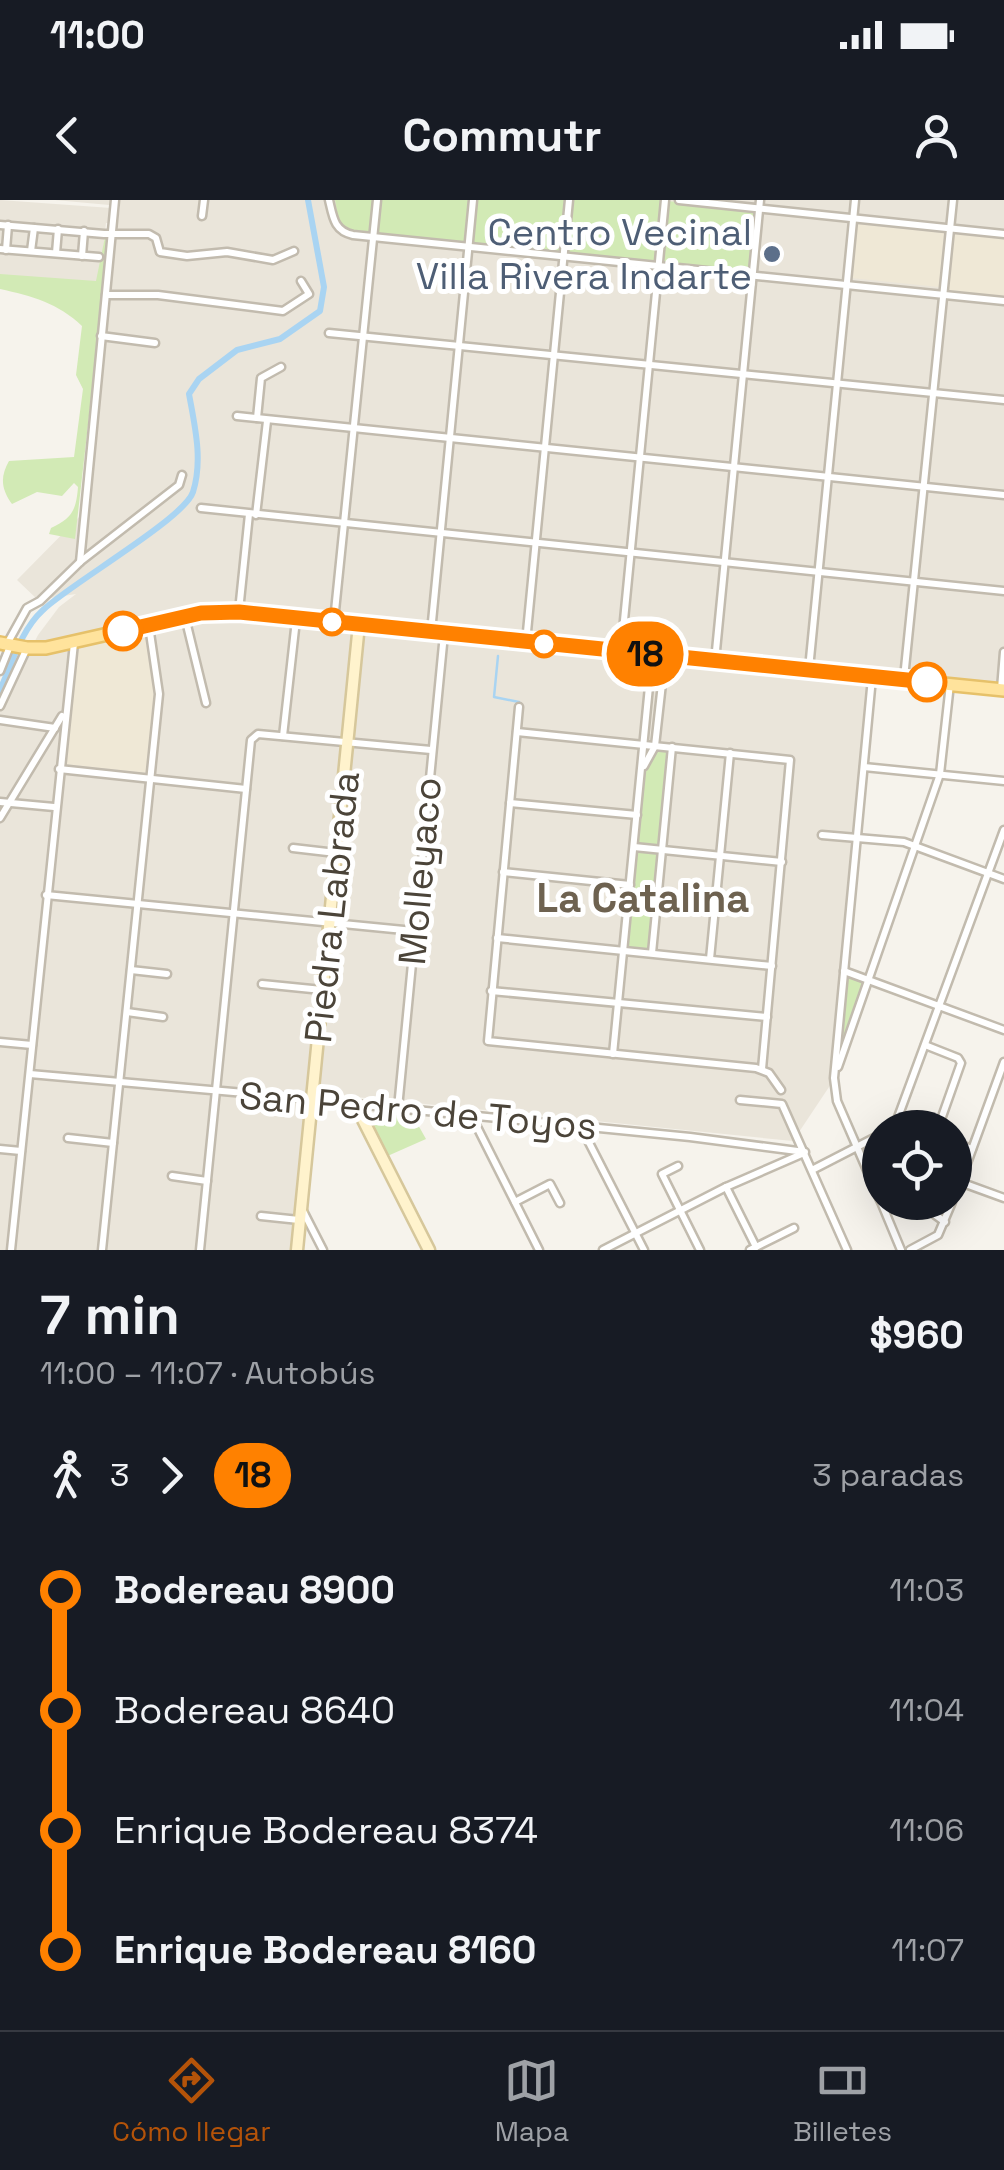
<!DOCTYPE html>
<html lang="es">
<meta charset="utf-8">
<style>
:root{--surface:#171b24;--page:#20242c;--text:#f1f3f6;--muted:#9ea1a6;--line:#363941;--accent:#b45309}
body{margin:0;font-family:"Space Grotesk",sans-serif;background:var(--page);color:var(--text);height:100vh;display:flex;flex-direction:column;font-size:38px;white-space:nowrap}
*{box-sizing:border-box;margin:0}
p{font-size:32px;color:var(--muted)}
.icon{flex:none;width:55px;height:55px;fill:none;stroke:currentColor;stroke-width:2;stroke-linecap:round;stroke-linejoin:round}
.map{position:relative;height:1050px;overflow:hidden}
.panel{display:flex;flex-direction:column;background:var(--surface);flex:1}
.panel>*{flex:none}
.badge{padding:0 20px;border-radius:32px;font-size:35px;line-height:65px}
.tools{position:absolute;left:862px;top:910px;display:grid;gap:20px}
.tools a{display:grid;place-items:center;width:110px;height:110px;border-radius:50%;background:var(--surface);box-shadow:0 10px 40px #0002;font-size:50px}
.map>.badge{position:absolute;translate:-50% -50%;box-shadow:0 0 0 5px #fff}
.legs{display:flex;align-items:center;gap:15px;height:110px;padding:0 40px;font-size:32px}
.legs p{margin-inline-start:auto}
.summary{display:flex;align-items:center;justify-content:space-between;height:170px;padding:0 40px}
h1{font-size:55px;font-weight:700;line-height:75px}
ul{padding:0 40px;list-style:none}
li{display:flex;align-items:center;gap:35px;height:120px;font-size:38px}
li i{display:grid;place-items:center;width:15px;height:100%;margin:0 12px;background:currentColor}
li i::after{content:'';width:25px;height:25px;margin:-12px;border:8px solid;border-radius:50%;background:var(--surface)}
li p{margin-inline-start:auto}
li:first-child i{background:linear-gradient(#0000 50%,currentColor 0)}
li:last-child i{background:linear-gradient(currentColor 50%,#0000 0)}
.status{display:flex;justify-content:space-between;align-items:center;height:70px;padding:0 50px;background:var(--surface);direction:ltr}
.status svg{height:28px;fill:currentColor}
header{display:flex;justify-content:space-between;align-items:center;height:130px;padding:0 40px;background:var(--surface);font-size:45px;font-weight:700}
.dock{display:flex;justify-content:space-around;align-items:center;height:140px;border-top:2px solid var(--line);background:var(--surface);font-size:28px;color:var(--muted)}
.dock a{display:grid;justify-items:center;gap:5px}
.dock .selected{color:var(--accent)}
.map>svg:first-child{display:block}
.residential{fill:#eae5da}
.education{fill:#efe8d6}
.green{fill:#d2eab5}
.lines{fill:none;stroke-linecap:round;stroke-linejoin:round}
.stream{stroke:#a9d4f2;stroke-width:2.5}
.canal{stroke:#a9d4f2;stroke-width:6}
.street-casing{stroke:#c2bbae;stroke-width:11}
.secondary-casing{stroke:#d6c79b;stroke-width:15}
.primary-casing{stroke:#e6c16a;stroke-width:16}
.street{stroke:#fff;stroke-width:6}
.secondary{stroke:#fff3cd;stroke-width:10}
.primary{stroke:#ffe39c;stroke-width:11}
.line-1-casing{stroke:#fff;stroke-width:22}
.line-1{stroke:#ff8100;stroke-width:15}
.service-dot{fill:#5c6f8a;stroke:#fff;stroke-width:4}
.stop-1-dot{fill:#fff;stroke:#ff8100;stroke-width:5}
.labels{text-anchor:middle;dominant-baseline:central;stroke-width:10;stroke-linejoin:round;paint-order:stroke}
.service-label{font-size:38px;fill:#4e5e75;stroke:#fff;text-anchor:end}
.street-label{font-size:38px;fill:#4b4439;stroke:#fff}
.neighbourhood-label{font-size:40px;font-weight:bold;fill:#6e6250;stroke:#fff}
</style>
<div class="status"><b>11:00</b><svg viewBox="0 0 49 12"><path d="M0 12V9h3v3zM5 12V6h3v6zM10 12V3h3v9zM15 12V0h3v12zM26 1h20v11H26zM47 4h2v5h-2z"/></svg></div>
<header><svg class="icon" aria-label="back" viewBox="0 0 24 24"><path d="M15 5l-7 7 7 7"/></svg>Commutr<svg class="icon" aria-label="person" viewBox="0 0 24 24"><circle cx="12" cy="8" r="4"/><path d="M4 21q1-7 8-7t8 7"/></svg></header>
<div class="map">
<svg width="1004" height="1050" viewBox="0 0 1004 1050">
<rect width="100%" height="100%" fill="#f6f3ec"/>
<g class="residential">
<path d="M0,0L111,8L110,23H106L100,84L0,76Z"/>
<path d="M55,0H1004V492L875,479L833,881L793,941L306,892L293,1050H0V510L38,435L59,407L76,394L38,400L17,380L84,312L120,6Z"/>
</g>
<g class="education">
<path d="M856,24L944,33L939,87L851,78Z"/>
<path d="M951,31L1004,35V98L946,92Z"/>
<path d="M138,434L146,440L155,503L147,573L65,564L77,449Z"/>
</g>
<g class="green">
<path d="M335,0H374L371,34L340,30Z"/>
<path d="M378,0H470L466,43L375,34Z"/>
<path d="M477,0H565L560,53L472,44Z"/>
<path d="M571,0H663L656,63L565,53Z"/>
<path d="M667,1L754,10L748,72L661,63Z"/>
<path d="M105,37L109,40L75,339L49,334L51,328C72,318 76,311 78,287L74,283L62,296L37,292L12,304C1,289 0,277 9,261L74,257L83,189L76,175L82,126C58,103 32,96 0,89V74L96,81Z"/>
<path d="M658,548L669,549L659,646L637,643L643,575Z"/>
<path d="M636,650L659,652L650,749L627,747Z"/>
<path d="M846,770L866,777L834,871Z"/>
<path d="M364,913L413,916L426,939L383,958Z"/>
</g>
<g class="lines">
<path class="stream" d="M498,456L494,497L519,502"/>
<path class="canal" d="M0,490C12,463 21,430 43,410C70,384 184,319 193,292C203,260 195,227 189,194L199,179L237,150L280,139L320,111L324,87L308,0"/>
<g class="street-casing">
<g id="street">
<path d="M329,0C333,17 334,31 353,35L1004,101"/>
<path d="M679,0L1004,34"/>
<path d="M202,16L204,0"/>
<path d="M0,25L104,34H149L156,38L160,52L187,56L227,52L273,60L294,51"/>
<path d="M0,49L99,57"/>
<path d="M6,50L8,25"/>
<path d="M31,51L34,28"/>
<path d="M56,53L58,29"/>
<path d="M82,56L84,31"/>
<path d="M106,95H158L283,111L309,94L301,81"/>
<path d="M329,133L1004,200"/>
<path d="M101,136L155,143"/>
<path d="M237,216L1004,295"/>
<path d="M257,218L261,178L281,167"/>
<path d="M201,308L1004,391"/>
<path d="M256,315L267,221"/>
<path d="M80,362L115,0"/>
<path d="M239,411L249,314"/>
<path d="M185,417L206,503"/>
<path d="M334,421L377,0"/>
<path d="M431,432L473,0"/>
<path d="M526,442L569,0"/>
<path d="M7,444L27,408L40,401L80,362L179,285L182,275"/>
<path d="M621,451L665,0"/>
<path d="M715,461L760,0"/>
<path d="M809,469L855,0"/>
<path d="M0,471L10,446"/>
<path d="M872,478L834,878L837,901L880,1000"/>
<path d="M904,478L953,0"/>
<path d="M1001,489L1004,452"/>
<path d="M0,506L27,448"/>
<path d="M519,507L488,841L756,868L769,873L781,890"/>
<path d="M0,520L55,528"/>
<path d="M517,532L790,560L762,869"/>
<path d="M283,536L296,420"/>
<path d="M644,566L655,546L665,457"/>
<path d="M864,567L1004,581"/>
<path d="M59,569L246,589"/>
<path d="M0,602L54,607"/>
<path d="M510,603L637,615"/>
<path d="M0,618L62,516"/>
<path d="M822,635L904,642L1004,679"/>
<path d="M634,647L782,662"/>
<path d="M293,648L336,653"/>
<path d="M503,672L630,685"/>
<path d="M46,695L414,731"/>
<path d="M497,738L772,766"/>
<path d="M652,753L672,547"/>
<path d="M710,759L730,553"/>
<path d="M131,770L167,774"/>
<path d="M844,771L1004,830"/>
<path d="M262,784L322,790"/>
<path d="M491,791L767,817"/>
<path d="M127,812L163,817"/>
<path d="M0,842L32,845"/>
<path d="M925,845L958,858L961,863L938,928"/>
<path d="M613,854L652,456"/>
<path d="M838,867L940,574L950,484"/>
<path d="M30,874L312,899"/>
<path d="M740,900L782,904L847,1050"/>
<path d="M355,904L690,937L805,952"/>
<path d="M398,908L444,434"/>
<path d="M471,915L539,1050"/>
<path d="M896,921L913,928"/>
<path d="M581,927L644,1050"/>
<path d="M894,928L1004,630"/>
<path d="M68,938L113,943"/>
<path d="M955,943L972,949"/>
<path d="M0,949L21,951"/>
<path d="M678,966L662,974L700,1050"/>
<path d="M812,970L880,935"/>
<path d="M172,976L207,981"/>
<path d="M960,982L1004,998"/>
<path d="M726,987L756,1047"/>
<path d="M955,996L1004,862"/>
<path d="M515,1002L550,984L560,1003"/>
<path d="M881,1002L901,1050"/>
<path d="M929,1002L934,1014L945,1022"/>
<path d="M302,1009L323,1050"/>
<path d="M261,1016L299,1020"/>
<path d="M11,1050L74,443"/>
<path d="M102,1050L159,494L149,426"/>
<path d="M200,1050L251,540L258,534L431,550"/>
<path d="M603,1050L726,987L804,953"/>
<path d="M750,1050L794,1028"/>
<path d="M910,1050L938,1035L952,1002"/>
</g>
</g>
<g class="secondary-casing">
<g id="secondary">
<path d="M313,900L355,904L429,1050"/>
<path d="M297,1050L359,424"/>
</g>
</g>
<g class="primary-casing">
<path id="primary" d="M0,443L27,448H46L201,413H239L1004,490"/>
</g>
<use href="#street" class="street"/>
<use href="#secondary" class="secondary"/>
<use href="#primary" class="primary"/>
</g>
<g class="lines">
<g class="line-1-casing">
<path id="line-1" d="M123,431L201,413L239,412L927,482"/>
</g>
<use href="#line-1" class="line-1"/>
</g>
<circle class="service-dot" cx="772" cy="54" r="10"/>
<g class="stop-1-dot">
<circle cx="332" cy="422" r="12"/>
<circle cx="123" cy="431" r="18"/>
<circle cx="544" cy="444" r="12"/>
<circle cx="927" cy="482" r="18"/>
</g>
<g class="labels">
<g class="service-label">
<text x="752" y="32">Centro Vecinal<tspan x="752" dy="44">Villa Rivera Indarte</tspan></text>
</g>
<g class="street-label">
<text transform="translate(420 671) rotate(-85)">Molleyaco</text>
<text transform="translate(332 707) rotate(-84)">Piedra Labrada</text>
<text transform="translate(418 911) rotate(5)">San Pedro de Toyos</text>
</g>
<g class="neighbourhood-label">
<text x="643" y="698">La Catalina</text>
</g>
</g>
</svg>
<div class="tools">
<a><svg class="icon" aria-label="locate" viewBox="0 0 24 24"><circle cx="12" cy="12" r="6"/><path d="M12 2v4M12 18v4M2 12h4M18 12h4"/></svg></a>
</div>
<b class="badge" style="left:645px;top:454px;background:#ff8100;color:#111">18</b>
</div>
<section class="panel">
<div class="summary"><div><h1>7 min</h1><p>11:00 – 11:07 · Autobús</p></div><b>$960</b></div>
<div class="legs"><svg class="icon" aria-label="walk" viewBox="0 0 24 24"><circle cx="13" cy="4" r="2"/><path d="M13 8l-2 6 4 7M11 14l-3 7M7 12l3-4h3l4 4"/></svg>3<svg class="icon" aria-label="forward" viewBox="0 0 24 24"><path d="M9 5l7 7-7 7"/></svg><b class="badge" style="background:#ff8100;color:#111">18</b><p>3 paradas</p></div>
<ul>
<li><i style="color:#ff8100"></i><b>Bodereau 8900</b><p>11:03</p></li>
<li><i style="color:#ff8100"></i><span>Bodereau 8640</span><p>11:04</p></li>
<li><i style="color:#ff8100"></i><span>Enrique Bodereau 8374</span><p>11:06</p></li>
<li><i style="color:#ff8100"></i><b>Enrique Bodereau 8160</b><p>11:07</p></li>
</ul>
</section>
<nav class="dock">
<a class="selected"><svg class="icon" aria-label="directions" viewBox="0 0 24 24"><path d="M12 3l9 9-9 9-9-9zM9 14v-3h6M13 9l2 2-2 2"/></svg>Cómo llegar</a>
<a><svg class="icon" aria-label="map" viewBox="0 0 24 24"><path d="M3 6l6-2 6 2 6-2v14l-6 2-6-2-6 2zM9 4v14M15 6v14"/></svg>Mapa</a>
<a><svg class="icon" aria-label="tickets" viewBox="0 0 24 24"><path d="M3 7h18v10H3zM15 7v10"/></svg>Billetes</a>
</nav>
